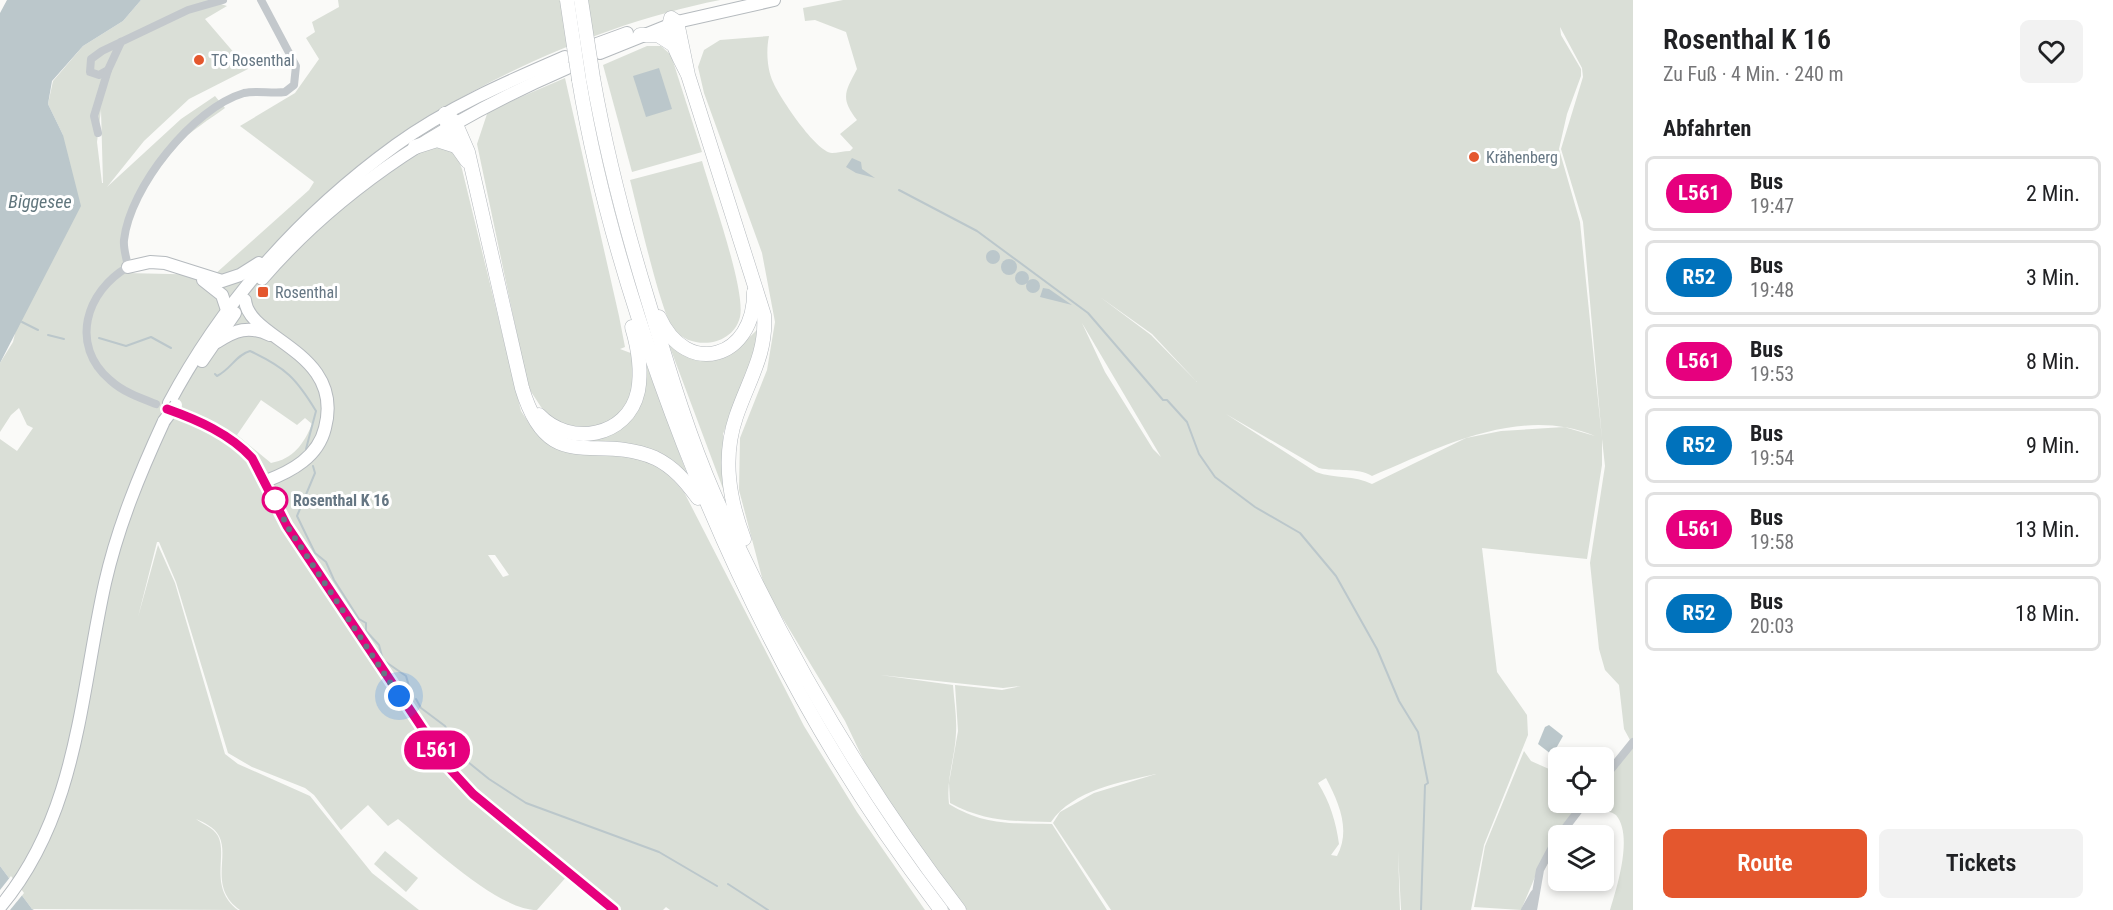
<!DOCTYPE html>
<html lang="de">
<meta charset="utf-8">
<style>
:root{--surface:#fff;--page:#f2f2f2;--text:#202124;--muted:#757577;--line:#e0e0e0;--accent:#e4572e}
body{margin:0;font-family:"Roboto Condensed",sans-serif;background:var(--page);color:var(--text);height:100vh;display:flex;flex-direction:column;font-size:22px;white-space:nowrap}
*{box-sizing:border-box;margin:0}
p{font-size:20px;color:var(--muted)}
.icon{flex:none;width:33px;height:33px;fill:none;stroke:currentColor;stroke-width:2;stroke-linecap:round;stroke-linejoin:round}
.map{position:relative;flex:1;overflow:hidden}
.drawer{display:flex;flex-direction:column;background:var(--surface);width:480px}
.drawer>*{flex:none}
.badge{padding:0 12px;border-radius:20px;font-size:21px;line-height:39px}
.tools{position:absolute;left:1548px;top:747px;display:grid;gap:12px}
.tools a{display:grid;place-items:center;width:66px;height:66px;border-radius:9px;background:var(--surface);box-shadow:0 3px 9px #0003;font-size:30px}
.you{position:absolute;width:30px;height:30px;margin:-15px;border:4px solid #fff;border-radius:50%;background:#1a73e8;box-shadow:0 0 0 9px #1a73e833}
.map>.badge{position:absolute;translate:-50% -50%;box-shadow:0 0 0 3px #fff}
h2{padding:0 30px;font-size:22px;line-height:54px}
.round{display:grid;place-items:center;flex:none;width:63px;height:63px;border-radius:9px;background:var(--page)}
.overview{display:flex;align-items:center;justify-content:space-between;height:102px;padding:0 30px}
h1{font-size:28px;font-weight:600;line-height:45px}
.cta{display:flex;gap:12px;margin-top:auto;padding:12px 30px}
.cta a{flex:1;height:69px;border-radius:9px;background:var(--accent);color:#fff;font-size:24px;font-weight:600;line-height:69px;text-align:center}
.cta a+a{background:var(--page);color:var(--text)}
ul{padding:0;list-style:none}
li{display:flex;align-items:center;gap:18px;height:75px;margin:0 12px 9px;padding:0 18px;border:3px solid var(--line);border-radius:9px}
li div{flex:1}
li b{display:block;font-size:22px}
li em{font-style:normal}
li .badge{min-width:66px;font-weight:700;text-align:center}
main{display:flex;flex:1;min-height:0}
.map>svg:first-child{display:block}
.green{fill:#dadfd7;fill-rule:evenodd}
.water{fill:#bbc7cb}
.pier{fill:#fafaf8}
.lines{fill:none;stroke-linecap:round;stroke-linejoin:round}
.stream{stroke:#bbc7cb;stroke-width:2}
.primary-casing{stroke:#b5babe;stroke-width:14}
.highway-casing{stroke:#b4b9bd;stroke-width:15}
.street{stroke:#c3c8cc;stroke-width:8}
.primary{stroke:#fff;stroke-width:12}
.highway{stroke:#fff;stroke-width:14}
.primary-bridge-casing{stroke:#b5babe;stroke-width:14;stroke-linecap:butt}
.highway-bridge-casing{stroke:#b4b9bd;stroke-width:15;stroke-linecap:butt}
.primary-bridge{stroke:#fff;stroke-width:12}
.highway-bridge{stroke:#fff;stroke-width:14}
.line-casing{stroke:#fff;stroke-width:14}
.line{stroke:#e6007e;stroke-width:9}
.walk{stroke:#657683;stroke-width:6;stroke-dasharray:0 10.8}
.poi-dot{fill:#e4572e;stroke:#fff;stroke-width:2}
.stop-dot{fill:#fff;stroke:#e6007e;stroke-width:3}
.labels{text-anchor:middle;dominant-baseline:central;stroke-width:6;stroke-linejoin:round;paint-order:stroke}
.poi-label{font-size:16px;fill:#657683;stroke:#fff;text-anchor:start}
.stop-label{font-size:16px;font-weight:bold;fill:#657683;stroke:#fff;text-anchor:start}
.water-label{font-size:18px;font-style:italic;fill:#60757c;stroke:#fff}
</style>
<main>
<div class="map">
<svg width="1633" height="910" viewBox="0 0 1633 910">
<rect width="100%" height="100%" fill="#fafaf8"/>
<g class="green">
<path d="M141,0H208L227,6L205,19L248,69L189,99L144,141L107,187L181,119L215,96L225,108C210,119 190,131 178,145C148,179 117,227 126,273L214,275L309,190L314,182L240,126L295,93L319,59L306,38L315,32L312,22L339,7L338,0H720C620,20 519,62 432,115L435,143L455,151L462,169L521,411L533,429L548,441L642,458L666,472L684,492L804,726L857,812L925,910H670L666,907L663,910H621L475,791L451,766L285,516L273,482H268L285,528L447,770L568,875L537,910C497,910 429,844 398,819L388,826L368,805L341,830L314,795L305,788L252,767L228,753L176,582L159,542H157L138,617L158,545L175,583L225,754L238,764L310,796L372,873L419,910H240C208,887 230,857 219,836C214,827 205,823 196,819C202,824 213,827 218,836C228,856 208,887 238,910L32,909L0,866V439L17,451L33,428L27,425L19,408L11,415L0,432V363L13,342L63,135L48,104L53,81L83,46L123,21ZM101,110L103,183H102L97,142ZM261,400L297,425L305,418L312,424C304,444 293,459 271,463L237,435ZM488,555H495L509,575L503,577Z"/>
<path d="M843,0H1633V738L1630,740L1624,729L1619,685L1605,670L1599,649L1590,563L1605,466L1602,439V465L1587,559L1482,548L1497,672L1527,715L1528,735L1484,845L1471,910H1401L1398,851L1400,910H1111L1053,823L1060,812L1094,793L1156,774C1121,782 1073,790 1051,822C1013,821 985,822 950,803L949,783L958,731L955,685L1002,690L1021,686L1003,688L880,675L953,685C954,700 957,717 956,733C955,759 946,778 949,804C985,826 1012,823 1052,824L1107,910H967L919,847L865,763L845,721L765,589L739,490L740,438L767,370L775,322L762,253L704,93L698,67L704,50L720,40L769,36C766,50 767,69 773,82C780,98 816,152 832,153C837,153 844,151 850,151L853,148L840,134L857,120C840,98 845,92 857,69L846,32L815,20L805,21L803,8ZM1560,27L1582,68L1583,77L1561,149L1583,222L1602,439L1580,222L1559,149L1567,114L1581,76V69L1561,35ZM1100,297L1152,334L1197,382L1151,335ZM1082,323L1161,457L1153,449L1105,372ZM1226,414L1319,468C1336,472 1358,467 1372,476C1441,447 1520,405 1595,436L1564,427L1501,431L1466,438L1372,484C1354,475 1335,479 1316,472ZM1326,778C1339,803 1351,830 1337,856L1331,855L1339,844C1336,822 1330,802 1318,783Z"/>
<path d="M647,46H661L671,55L702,152L632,172L603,65Z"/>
<path d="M565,78L619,316L625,347L620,349L644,358L690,482L669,458L582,443L562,436L541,407L528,387L477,144L488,111Z"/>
<path d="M702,161C711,193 746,290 740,317C733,346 693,351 674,330C661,315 637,206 630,180Z"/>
<path d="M758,329L753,355L723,434L725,494L668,342C703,373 728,359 758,329Z"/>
<path d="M1633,747V910H1610C1618,884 1633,835 1616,815C1606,808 1594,812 1585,807L1588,803L1604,802V783Z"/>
<path d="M1524,751L1531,761L1558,773V802L1582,803L1543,858L1521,910L1474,907L1485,846Z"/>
<path d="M385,851L418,878L406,892L374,864Z"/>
</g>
<g class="water">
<path d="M7,0H141L123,21L83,46L52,81L48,104L63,135L81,206L0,363V13Z"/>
<path d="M659,68L672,109L646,117L633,76Z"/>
<path d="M852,158L861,162L862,169L875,178L856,173L846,167Z"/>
<circle cx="993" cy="257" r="7"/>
<circle cx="1009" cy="267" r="8"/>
<circle cx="1022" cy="278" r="7"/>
<circle cx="1033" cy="286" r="7"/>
<path d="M1043,288L1049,289L1072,305L1040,297Z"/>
<path d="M1549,725L1563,736L1554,752L1551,754L1538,744L1545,727Z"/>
<path d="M0,866L32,909L34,910H0Z"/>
</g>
<path class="pier" d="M11,876L24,893L10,910H0V890Z"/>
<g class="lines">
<g class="stream">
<path d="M899,190L977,231L1088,313L1163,400H1167L1187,422L1199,454L1215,477L1255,507L1300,533L1336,576L1377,649L1399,701L1418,732L1428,783L1425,785L1421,910"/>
<path d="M22,322L38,330"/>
<path d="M48,335L64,339"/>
<path d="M99,338L126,346L151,337L171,348"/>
<path d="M215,374L217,376C231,369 236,355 250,351C286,368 296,378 316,411L306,449"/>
<path d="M313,466L315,473L297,516L315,553L326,562L334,580L359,619L366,623V631L379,645L383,660L406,676L409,686"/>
<path d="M416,699L421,708L445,726L463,758L489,779L526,803L659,852L717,886"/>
<path d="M728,884L768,910"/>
</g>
<g class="primary-casing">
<g id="primary">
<path d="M597,44L627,33"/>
<path d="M600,53L677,22L774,0"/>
<path d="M128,267L150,262L165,263L222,281L240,275L259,263"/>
<path d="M262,279C345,183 452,118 567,68"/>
<path d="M203,280L222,295L227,310"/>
<path d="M245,300C248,340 345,351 325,428C318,457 292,471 266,481"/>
<path d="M217,342C235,330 249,325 270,335"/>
<path d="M202,361L235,313"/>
<path d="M169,403C224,300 301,214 396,145C447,108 507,82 565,57"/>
<path d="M0,907C78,814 80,695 105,583C118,526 140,473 164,421"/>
</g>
</g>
<g class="highway-casing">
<g id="highway">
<path d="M640,35H658L675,46"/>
<path d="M688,75L677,22L671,18C665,35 681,60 688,75L764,315C767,354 748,381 736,417C722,458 729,499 744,539"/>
<path d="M593,78C606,152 625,225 647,297C667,363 686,430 714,494C779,640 861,783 959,910"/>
<path d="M579,80C596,183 625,283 660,381C728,572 817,749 941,910"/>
<path d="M445,114L455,122L468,152L522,388C549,478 594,432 655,458C674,467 686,482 698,498"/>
<path d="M445,114L450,137L467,161"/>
<path d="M415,147L437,140L456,146"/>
<path d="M659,317C687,379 755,358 754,292"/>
<path d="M539,415C569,447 628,438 638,391C642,370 638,347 632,327"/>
</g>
</g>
<g class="street">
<path d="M121,42L108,70L99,75L90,72L91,59L102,51L188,10L223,0"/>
<path d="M98,133L94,116L108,70"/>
<path d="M156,404C140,398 123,392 110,380C69,345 86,291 128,267C127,259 123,249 124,240C130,187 193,108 244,93C257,90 272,94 285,92L294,85L296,66L261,0"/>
<path d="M181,414L229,439L252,458L287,526L449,768L473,794L614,910"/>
<path d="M1604,778L1633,742"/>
<path d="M1559,836L1585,802"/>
<path d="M1525,910L1534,894"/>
<path d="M1533,910L1540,870L1558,836"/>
</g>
<use href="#primary" class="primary"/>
<use href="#highway" class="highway"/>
<g class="primary-bridge-casing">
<path id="primary-bridge" d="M164,421L176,405"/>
</g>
<g class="highway-bridge-casing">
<g id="highway-bridge">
<path d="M567,0L579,80"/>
<path d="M581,0L593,78"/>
</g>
</g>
<use href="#primary-bridge" class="primary-bridge"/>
<use href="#highway-bridge" class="highway-bridge"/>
</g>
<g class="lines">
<g class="line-casing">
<path id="line" d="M167,409C198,420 230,434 252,458L287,526L449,768L473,794L614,910"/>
</g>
<use href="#line" class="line"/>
<path class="walk" d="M275,500L287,526L399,696"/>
</g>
<g class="poi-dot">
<circle cx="199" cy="60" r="6"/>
<circle cx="1474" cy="157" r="6"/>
<rect x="257" y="286" width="12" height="12" rx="3"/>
</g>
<circle class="stop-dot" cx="275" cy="500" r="12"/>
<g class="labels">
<g class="poi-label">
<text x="211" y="60">TC Rosenthal</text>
<text x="1486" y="157">Krähenberg</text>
<text x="275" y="292">Rosenthal</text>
</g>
<g class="stop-label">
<text x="293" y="500">Rosenthal K 16</text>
</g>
<g class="water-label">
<text x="40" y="201">Biggesee</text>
</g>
</g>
</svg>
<div class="tools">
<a><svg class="icon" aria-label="locate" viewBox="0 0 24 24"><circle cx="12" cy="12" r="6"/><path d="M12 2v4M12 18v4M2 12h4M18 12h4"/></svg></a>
<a><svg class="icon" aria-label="layers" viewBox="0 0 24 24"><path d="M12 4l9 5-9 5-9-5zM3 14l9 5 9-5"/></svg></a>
</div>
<div class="you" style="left:399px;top:696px"></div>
<b class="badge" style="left:437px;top:750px;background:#e6007e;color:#fff">L561</b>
</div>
<section class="drawer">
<div class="overview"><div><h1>Rosenthal K 16</h1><p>Zu Fuß · 4 Min. · 240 m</p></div><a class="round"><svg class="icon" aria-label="heart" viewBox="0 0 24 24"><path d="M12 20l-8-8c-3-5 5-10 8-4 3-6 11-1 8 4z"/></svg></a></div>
<h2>Abfahrten</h2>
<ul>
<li><span class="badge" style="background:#e6007e;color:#fff">L561</span><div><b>Bus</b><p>19:47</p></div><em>2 Min.</em></li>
<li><span class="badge" style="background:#0072bc;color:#fff">R52</span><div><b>Bus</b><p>19:48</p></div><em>3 Min.</em></li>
<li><span class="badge" style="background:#e6007e;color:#fff">L561</span><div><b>Bus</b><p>19:53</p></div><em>8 Min.</em></li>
<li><span class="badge" style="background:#0072bc;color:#fff">R52</span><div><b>Bus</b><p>19:54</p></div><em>9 Min.</em></li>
<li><span class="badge" style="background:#e6007e;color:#fff">L561</span><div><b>Bus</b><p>19:58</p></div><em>13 Min.</em></li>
<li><span class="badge" style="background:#0072bc;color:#fff">R52</span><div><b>Bus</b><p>20:03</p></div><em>18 Min.</em></li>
</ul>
<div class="cta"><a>Route</a><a>Tickets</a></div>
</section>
</main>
